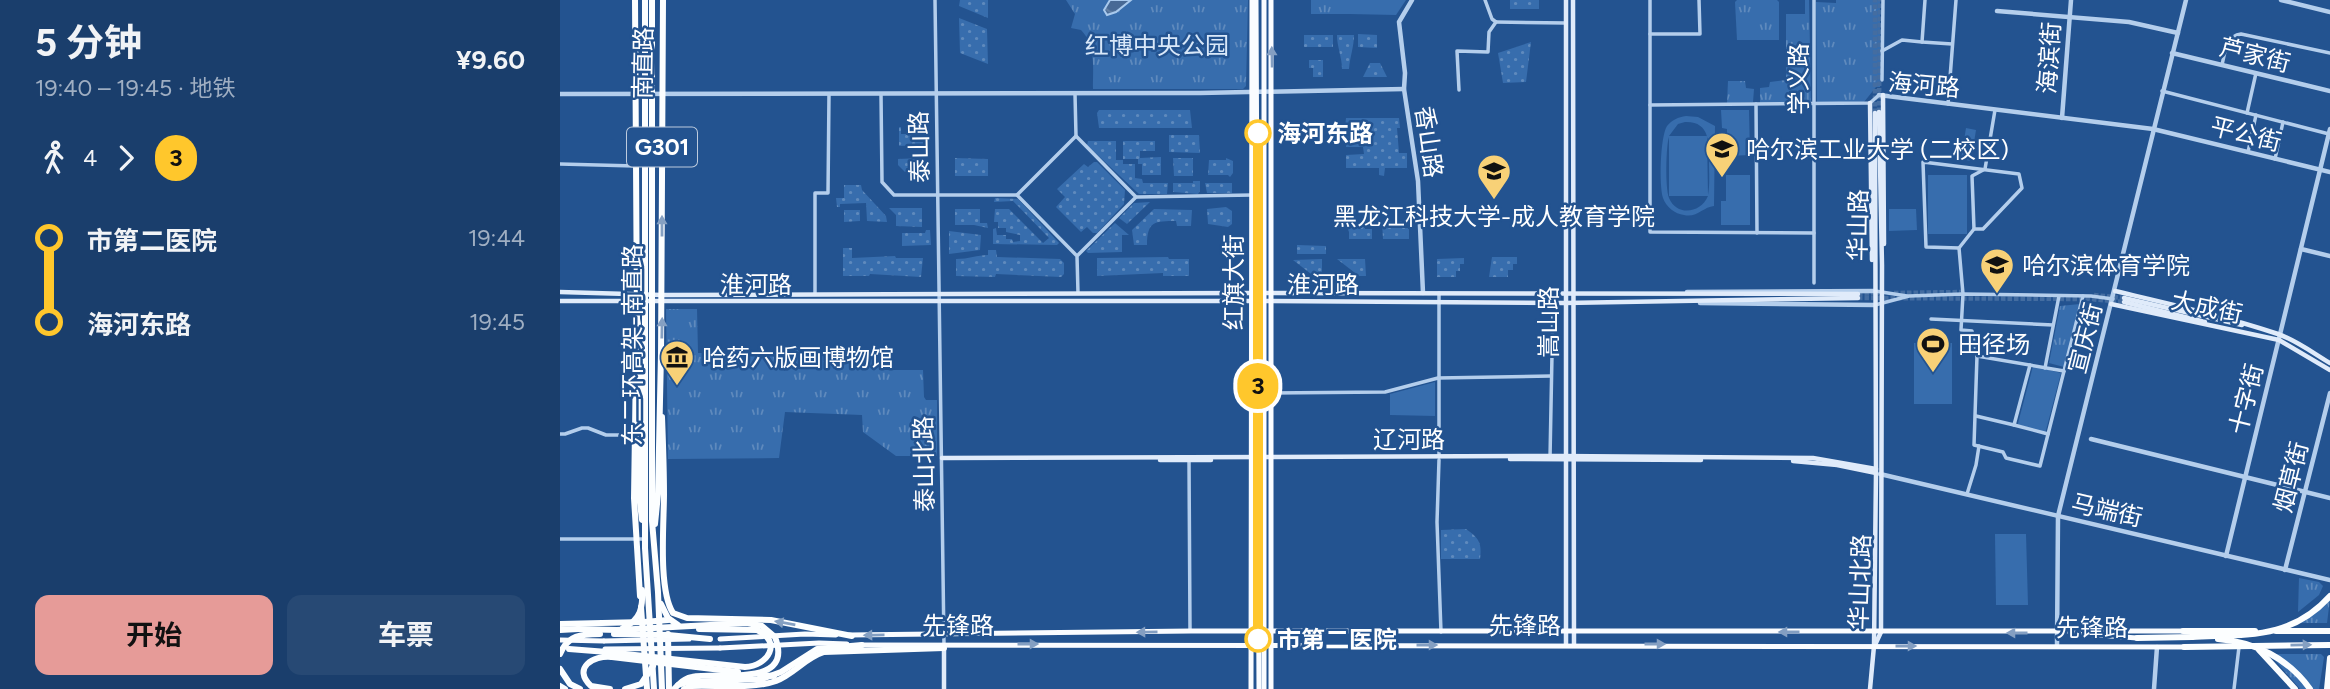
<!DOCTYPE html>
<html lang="zh">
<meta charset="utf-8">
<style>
:root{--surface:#1a3e6c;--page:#274974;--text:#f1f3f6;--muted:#9faec2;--accent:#e69b98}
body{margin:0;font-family:Figtree,"Noto Sans SC",sans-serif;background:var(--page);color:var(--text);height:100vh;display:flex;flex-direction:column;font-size:26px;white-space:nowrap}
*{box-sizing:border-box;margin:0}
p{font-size:23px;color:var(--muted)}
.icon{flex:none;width:38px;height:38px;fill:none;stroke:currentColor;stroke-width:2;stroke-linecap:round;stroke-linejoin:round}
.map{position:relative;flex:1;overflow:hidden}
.details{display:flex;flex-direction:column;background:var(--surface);width:560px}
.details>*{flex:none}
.badge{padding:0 14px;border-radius:23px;font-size:24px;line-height:46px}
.map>.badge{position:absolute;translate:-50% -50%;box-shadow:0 0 0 4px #fff}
.legs{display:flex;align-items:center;gap:10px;height:77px;padding:0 35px;font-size:23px}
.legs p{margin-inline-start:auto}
.summary{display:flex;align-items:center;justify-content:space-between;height:119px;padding:0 35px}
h1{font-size:38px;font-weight:700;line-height:52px}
.cta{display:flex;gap:14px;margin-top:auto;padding:14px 35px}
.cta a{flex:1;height:80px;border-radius:14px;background:var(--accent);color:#111;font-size:28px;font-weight:700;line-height:80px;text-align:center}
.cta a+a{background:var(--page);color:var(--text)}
ul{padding:0 35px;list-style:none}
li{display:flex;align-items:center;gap:24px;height:84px;font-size:26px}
li i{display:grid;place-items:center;width:10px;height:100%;margin:0 9px;background:currentColor}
li i::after{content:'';width:18px;height:18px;margin:-9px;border:5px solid;border-radius:50%;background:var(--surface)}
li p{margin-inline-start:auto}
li:first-child i{background:linear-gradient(#0000 50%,currentColor 0)}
li:last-child i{background:linear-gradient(currentColor 50%,#0000 0)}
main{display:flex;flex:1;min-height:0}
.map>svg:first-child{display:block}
.grass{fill:#376dad;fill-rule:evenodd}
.park{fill:url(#park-tufts)}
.garden{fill:url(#garden-dots)}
.water{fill:url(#water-waves);stroke:#a8c9ed;stroke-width:2}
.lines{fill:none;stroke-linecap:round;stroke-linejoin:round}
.secondary-tunnel{stroke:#446da1;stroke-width:4.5;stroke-dasharray:4.5 2;stroke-linecap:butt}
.minor{stroke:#b4ceec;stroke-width:3.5}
.tertiary{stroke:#b4ceec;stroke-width:4.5}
.secondary{stroke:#e0ebfa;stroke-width:4.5}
.primary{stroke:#fafcff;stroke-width:5}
.trunk{stroke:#fcfeff;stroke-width:6}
.primary-bridge{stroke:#fafcff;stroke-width:5}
.trunk-bridge{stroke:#fcfeff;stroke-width:6}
.oneway{fill:#849fc2}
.oneway2{fill:#85a0c2}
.line-1-casing{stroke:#fff;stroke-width:16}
.line-1{stroke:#ffc72c;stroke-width:10}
.stop-1-dot{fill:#fff;stroke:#ffc72c;stroke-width:3.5}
.labels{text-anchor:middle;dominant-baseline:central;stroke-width:5;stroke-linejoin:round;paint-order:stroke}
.shield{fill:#235390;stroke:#bdcbde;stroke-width:2}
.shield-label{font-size:23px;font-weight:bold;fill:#fff}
.park-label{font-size:24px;fill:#d9e8f9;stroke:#235390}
.street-label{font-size:24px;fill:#fff;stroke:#235390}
.stop-label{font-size:24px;font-weight:bold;fill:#fff;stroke:#235390;text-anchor:start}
.poi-label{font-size:24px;fill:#fff;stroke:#235390;text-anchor:start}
</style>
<main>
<section class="details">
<div class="summary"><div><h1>5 分钟</h1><p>19:40 – 19:45 · 地铁</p></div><b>¥9.60</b></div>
<div class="legs"><svg class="icon" aria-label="walk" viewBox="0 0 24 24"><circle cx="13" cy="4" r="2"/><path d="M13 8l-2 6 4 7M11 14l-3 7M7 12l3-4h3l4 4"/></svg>4<svg class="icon" aria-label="forward" viewBox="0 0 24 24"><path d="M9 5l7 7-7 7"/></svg><b class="badge" style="background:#ffc72c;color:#111">3</b></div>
<ul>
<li><i style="color:#ffc72c"></i><b>市第二医院</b><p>19:44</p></li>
<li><i style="color:#ffc72c"></i><b>海河东路</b><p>19:45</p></li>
</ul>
<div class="cta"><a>开始</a><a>车票</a></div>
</section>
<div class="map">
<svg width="1770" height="689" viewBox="0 0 1770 689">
<defs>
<pattern id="park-tufts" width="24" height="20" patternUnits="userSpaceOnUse" patternTransform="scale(1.75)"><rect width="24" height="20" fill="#376dad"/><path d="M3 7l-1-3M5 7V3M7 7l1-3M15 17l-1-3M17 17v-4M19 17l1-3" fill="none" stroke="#5f8abd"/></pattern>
<pattern id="garden-dots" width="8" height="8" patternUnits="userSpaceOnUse" patternTransform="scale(1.75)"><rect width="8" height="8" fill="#376dad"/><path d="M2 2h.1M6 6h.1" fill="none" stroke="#5f8abd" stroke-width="1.8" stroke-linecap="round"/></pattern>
<pattern id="water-waves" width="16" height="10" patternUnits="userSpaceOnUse" patternTransform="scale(1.75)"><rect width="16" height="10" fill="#476995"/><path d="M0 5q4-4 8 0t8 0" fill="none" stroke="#6380a5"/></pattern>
</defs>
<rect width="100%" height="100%" fill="#235390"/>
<g class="grass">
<path d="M789,0H846L836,15L789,14Z"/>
<path d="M1161,110H1189L1190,155L1167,156V129L1162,128Z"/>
<path d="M1126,116L1138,117L1155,126L1154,206C1143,207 1137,218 1124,215C1115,214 1106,207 1103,198C1099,186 1100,137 1107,126C1112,120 1118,117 1126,116ZM1125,122C1150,121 1149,143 1149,162C1149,173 1150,185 1148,195L1147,136H1109L1118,124ZM1109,137V196H1148C1141,213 1117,217 1109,198C1105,188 1106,145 1109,137Z"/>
<path d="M1406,128L1416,130L1411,161L1401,159Z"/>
<path d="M1166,175H1190V225H1161V201H1166Z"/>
<rect x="1368" y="175" width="39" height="59"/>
<path d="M1329,209H1356L1357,230L1329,231Z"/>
<rect x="1354" y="343" width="38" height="61"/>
<path d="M1473,366L1501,373L1485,434L1457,427Z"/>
<path d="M875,382V416L830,415V394Z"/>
<path d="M1435,534H1466L1468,605H1436Z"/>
</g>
<g class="park">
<path d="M506,0H688L686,86L683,89H533C533,69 536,45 521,30L511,28L515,14Z"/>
<rect x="751" y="0" width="38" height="14"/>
<path d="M1177,0H1217L1219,2V40H1177L1175,2Z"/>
<path d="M1245,0H1249L1251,102L1200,103V88L1209,87L1210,82L1226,80V14H1245Z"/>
<path d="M1276,0H1320V87H1316L1304,102H1257L1256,2L1276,3Z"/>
<path d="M1168,81H1185L1186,88L1194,89L1193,102L1167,103Z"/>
<path d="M1520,304L1504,367L1489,363L1500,306Z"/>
<path d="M106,309H137L138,353H219L220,349H240L241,346H251V353H295L296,359L324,360L325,370H363L364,397L366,400H377V456H336L303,432L302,415L225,412L219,458L108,459Z"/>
<path d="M1739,578L1759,582L1763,586L1759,595L1738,612Z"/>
<path d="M1770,599L1767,623H1739Z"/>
<path d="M1716,654H1761L1764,657L1759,689H1740L1714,659Z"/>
</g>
<g class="garden">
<path d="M400,0H428V18L399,6Z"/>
<rect x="950" y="0" width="29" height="9"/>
<path d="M399,18L427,29L428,64L400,53Z"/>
<path d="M798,34L817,35V48L798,47Z"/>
<rect x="744" y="35" width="29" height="12"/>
<path d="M777,35H794C794,47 790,56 789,69H782C782,57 777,47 777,35Z"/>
<path d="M971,42L966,82L943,83L938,53Z"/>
<path d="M749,60H763V77H753V68H749Z"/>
<path d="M810,63H820L827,77H803Z"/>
<path d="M539,110H630L632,128H539L537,113Z"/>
<path d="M786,118H839L840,128H837L839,153H847V168H850H825L824,176L819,175V168H786V155L804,154L803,147H786V137L793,136V128H785Z"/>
<path d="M339,127H341V134H363V145L339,146Z"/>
<path d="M609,135H639L640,153L609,152Z"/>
<path d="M528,141H556V160H563V164H575V178L582,179L583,183H608L607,194H579L527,145Z"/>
<path d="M563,141H595V151H580V158L601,157V175H582V164H578V159H563Z"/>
<path d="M362,158V172H345L338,165V159Z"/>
<path d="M395,158L428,159V176H395Z"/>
<path d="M613,158H633V176H614Z"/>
<path d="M666,158L673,161V173L670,177L668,175H648L649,160H666Z"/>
<path d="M534,162H537L565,190L564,204L537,233H533L527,227L521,232L496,207L505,197L497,189L524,164L528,167Z"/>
<path d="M633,181H640V191L638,194L613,192V183H633Z"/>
<path d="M645,183H672V193H647Z"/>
<path d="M284,185H301L302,190L326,216L327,222L307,221L306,203L280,204V207H277L276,198H284Z"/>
<path d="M435,198L458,199L499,243L497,245L433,244V229L436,228L437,235H446V239H452L453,242L460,241V235L446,232V228H438V222H434L435,209H449L483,243L489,238L453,201L434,202Z"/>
<path d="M590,202L567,224L559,218L574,203Z"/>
<path d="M666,207L672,211V224L668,227L648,224L647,209Z"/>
<path d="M329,208H362V227L336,226V215Z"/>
<path d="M395,209H420V223H427L428,228L414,225H395Z"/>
<path d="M594,209L632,210L631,226H617L616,221C595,221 587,221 587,245H574L572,230Z"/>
<path d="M284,210H300V221L284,222Z"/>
<path d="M842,221V228H849V239H823L822,222Z"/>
<path d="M785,222H805V229H812V239H789V232Z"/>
<path d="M555,223L569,235H562V252L528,253L526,251Z"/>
<path d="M366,230H370L371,245L342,246V233H365Z"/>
<path d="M389,231L421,235L420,250L389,254Z"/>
<path d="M737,245L766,246V254H737Z"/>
<path d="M283,248H292V258L335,256L336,258H363L361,277L310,274L309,276H283Z"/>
<path d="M428,250H436L437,257L500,259L504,263V274L501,277L436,274L435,277L396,276V259C409,259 417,255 428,255Z"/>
<path d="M608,257L609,259H629V276H603V273L537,276V258Z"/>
<path d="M932,257H957V264H953V270H948V277H929Z"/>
<path d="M904,258V264H900V271H896V277H877V259Z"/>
<path d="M762,259V277H755L733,260Z"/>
<path d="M777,259H805L806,276H799Z"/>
<path d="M906,529C919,538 922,543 920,559H881V530Z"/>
</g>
<path class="water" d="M550,0H571L556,12L547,15L544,10Z"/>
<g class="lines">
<g class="secondary-tunnel">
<path d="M1319,112L1320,0"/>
<path d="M1315,113V0"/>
<path d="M1334,293L1403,292"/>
<path d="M1298,294L1319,293"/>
<path d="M1534,295L1564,298"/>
<path d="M1298,298L1529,299L1564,302"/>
</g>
<g class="minor">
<path d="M375,0L384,644"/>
<path d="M925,0L932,19L936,22"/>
<path d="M1090,0V232L1254,233"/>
<path d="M1365,0L1362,42L1392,44"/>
<path d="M936,22L1006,23"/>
<path d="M1090,34H1140L1139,0"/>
<path d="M1322,51L1342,40L1362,42"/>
<path d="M1662,65C1665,52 1666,36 1681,34L1770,53"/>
<path d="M1322,80L1323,0"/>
<path d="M899,90L897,51L928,52L929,32L936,22"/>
<path d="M1602,91L1769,134"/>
<path d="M321,94L322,182L334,195H457"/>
<path d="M515,94L516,136"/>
<path d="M1196,104L1197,233"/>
<path d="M1388,104L1396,0"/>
<path d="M1090,105L1310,103L1319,95"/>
<path d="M1435,110L1425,169L1412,176L1414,229L1399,248L1403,294L1401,330L1412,331L1417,356L1504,371L1523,296"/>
<path d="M1687,113L1696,73"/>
<path d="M1688,152L1696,115"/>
<path d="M1715,159L1723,122"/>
<path d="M0,164L75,166"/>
<path d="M577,197L692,195"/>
<path d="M1399,248L1366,247L1363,162L1459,174L1462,188L1423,229H1414"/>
<path d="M517,256L576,197L516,136L457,195L517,256L518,293"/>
<path d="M1254,283V0"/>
<path d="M1315,291L1347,296"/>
<path d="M255,293V193H268L269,94"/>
<path d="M879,293V457"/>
<path d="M1315,305L1349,296L1403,294L1531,296L1553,299"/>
<path d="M1371,319L1493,325"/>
<path d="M1417,356L1414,445L1443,452L1446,458L1480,466L1504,371"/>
<path d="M1485,368L1499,296"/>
<path d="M705,393L825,392L878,378L991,376"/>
<path d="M1416,416L1454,425L1470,365"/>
<path d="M1454,425L1488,434"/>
<path d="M0,434H5L22,428H28L46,435H75"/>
<path d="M990,458L993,303"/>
<path d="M629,460L630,630"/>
<path d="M879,460L877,522L881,632"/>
<path d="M1407,494L1416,465L1419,446"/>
<path d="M0,539H85"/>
<path d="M1674,689L1679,647"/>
</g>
<g class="tertiary">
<path d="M852,0L839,22L845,73L844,89L858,181L863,293"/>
<path d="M1721,0L1770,12"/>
<path d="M1437,11L1569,22L1618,33"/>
<path d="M1612,53L1770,91"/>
<path d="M0,94L640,93L844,89"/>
<path d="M1319,95L1593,129L1770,172"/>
<path d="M1502,118L1511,0"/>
<path d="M1741,249L1770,256"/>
<path d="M1127,292L1315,291"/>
<path d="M1140,303L1315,305"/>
<path d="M1531,439L1770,498"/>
<path d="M1320,474L1770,580"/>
<path d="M1666,556L1770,129"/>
<path d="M1725,570L1770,393"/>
<path d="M1497,646L1498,516L1626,0"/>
<path d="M1594,689L1597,647"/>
</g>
<g class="secondary">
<path d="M1006,0V644"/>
<path d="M1013,0L1014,644"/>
<path d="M1323,95L1324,244"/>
<path d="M1310,103L1312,260"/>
<path d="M1555,291C1610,304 1664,316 1718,334C1736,340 1753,353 1770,363"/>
<path d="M0,292L102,295L692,293"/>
<path d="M701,293L1298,294"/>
<path d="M1564,298L1682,325"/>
<path d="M0,301H692"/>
<path d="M701,301L1005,303L1298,298"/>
<path d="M1564,302L1645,322"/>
<path d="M1551,304L1719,340L1770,370"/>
<path d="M382,458L1001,456L1253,458L1316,469"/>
<path d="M950,459L1141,460"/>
<path d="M600,460H651"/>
<path d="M1233,461L1277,465L1316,473"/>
<path d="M1315,645L1321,632L1322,265L1319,112"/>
<path d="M384,689V648"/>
<path d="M1310,689L1314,646L1316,473L1315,113"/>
</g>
<g class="primary">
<path d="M696,0L699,689"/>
<path d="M704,0V689"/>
<path d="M711,0V689"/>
<path d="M1524,634L1577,638"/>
<path d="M289,635L631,631H1623"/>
<path d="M160,639L245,634L276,635"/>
<path d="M0,640L44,641"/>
<path d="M301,645L1624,647"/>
<path d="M160,648L259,643L287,644"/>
<path d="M691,689L692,0"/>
</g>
<g class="trunk">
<path d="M75,0L77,324"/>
<path d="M101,357L103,0"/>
<path d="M76,362L74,498L80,596"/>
<path d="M102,417C103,443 104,468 104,494C104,523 98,590 113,613L127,618L211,620L292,636"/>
<path d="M81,607L87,689"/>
<path d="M0,624L84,622L108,620"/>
<path d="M0,630L18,629"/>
<path d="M1623,631H1695"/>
<path d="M1716,631H1770"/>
<path d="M108,634L109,689"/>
<path d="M1577,638L1632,637"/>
<path d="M1624,647L1770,645"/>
<path d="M9,649L47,652"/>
<path d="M1699,650L1735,689"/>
<path d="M0,669L10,684L20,689"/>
<path d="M0,686L5,689"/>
<path d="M50,689L31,686C12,668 33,655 52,657"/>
<path d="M114,689L118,685L128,682L202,679L221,672L257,649L302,645"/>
<path d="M124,689L132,686C156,685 194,689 216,681C234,674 245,658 264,652L384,648"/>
<path d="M1767,689L1770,658"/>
</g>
<g class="primary-bridge">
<path d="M44,641L129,639"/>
<path d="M45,649L160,648"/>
</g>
<g class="trunk-bridge">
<path d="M85,0V548L94,689"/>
<path d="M92,0V521L98,592L102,689"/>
<path d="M77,319L79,330V494L82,520"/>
<path d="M95,524L98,494L101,354"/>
<path d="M101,604L108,618L118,625"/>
<path d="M63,628C81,620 83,607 82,590"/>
<path d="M18,629L57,630L187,623L202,626L215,637C235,689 158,671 132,677C126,678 122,681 118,685"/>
<path d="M54,634L108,635L150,639"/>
<path d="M1632,637C1685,634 1731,640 1770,596"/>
<path d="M1658,639C1695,642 1728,658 1750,689"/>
<path d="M47,652L185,667C208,666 223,642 197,630L139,629"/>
<path d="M0,654C8,635 21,634 40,634"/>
<path d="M52,657L178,672"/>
<path d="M200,675L214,676"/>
<path d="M65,689L81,684L93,666"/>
</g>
</g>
<defs><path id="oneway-solid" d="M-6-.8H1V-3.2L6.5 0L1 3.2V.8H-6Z" transform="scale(1.75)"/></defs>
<g class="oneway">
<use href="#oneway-solid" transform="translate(712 57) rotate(-91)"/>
<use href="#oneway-solid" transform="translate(587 632) rotate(179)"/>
<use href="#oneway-solid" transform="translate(1229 632) rotate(-180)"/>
<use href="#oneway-solid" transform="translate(1457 633) rotate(180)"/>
<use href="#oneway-solid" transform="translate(314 635) rotate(179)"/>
<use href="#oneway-solid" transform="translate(468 644)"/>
<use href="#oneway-solid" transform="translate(1095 644)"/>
<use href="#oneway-solid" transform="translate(867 645)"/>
<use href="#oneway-solid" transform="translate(1346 646)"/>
</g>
<g class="oneway2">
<use href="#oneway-solid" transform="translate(102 226) rotate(-90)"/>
<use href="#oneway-solid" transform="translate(102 328) rotate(-89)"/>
<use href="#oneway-solid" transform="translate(225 623) rotate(-170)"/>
<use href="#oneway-solid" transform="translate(1741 645) rotate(-1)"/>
</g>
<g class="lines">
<g class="line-1-casing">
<path id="line-1" d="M698,133V639"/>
</g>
<use href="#line-1" class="line-1"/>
</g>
<defs>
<g id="university-pin" transform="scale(1.75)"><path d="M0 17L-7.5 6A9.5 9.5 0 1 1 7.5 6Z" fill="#f8d177" stroke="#235390"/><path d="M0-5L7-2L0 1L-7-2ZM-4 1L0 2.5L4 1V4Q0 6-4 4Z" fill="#111"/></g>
<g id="stadium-pin" transform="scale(1.75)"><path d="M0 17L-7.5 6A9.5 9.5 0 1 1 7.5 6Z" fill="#f8d177" stroke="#235390"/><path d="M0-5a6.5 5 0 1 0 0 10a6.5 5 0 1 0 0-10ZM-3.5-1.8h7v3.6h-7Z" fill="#111"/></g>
<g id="museum-pin" transform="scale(1.75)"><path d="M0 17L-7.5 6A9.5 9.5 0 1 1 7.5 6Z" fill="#f8d177" stroke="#235390"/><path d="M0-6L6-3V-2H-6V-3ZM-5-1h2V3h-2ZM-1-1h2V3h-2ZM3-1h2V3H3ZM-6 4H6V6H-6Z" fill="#111"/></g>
</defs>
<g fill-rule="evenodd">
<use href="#university-pin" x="1162" y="149"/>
<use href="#university-pin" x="934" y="171"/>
<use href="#university-pin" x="1437" y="265"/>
<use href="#stadium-pin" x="1373" y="344"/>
<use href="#museum-pin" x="117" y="357"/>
</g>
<g class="stop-1-dot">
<circle cx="698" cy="133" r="12"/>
<circle cx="698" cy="639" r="12"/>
</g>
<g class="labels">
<rect class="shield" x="67" y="127.5" width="70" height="39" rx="5"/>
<g class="shield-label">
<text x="102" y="147">G301</text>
</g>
<g class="park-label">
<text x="597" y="45">红博中央公园</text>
</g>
<g class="street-label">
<text transform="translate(1695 55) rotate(14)">芦家街</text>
<text transform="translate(1489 58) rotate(-86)">海滨街</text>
<text transform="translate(83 63) rotate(-89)">南直路</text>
<text transform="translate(1238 79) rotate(-90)">学义路</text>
<text transform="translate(1364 85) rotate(5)">海河路</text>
<text transform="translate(1686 134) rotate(14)">平公街</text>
<text transform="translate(869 142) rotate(82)">香山路</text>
<text transform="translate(359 147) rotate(-91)">泰山路</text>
<text transform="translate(1298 225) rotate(-89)">华山路</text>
<text transform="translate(673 282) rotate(-90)">红旗大街</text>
<text x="196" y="284">淮河路</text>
<text x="763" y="284">淮河路</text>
<text transform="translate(1647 307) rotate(12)">大成街</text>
<text transform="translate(988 322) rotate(-90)">嵩山路</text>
<text transform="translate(1525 338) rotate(-76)">宣庆街</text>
<text transform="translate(72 345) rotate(-90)">东二环高架-南直路</text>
<text transform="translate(1686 399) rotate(-76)">十字街</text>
<text x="849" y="439">辽河路</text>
<text transform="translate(364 464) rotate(-91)">泰山北路</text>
<text transform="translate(1731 477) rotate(-76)">烟草街</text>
<text transform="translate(1547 510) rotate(13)">马端街</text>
<text transform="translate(1300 582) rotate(-88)">华山北路</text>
<text x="398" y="625">先锋路</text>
<text x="965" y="625">先锋路</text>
<text x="1532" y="627">先锋路</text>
</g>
<g class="stop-label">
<text x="717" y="133">海河东路</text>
<text x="717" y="639">市第二医院</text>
</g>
<g class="poi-label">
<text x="1186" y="149">哈尔滨工业大学 (二校区)</text>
<text x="934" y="216" text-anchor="middle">黑龙江科技大学-成人教育学院</text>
<text x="1462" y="265">哈尔滨体育学院</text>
<text x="1398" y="344">田径场</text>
<text x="142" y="357">哈药六版画博物馆</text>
</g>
</g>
</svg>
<b class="badge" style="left:698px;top:386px;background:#ffc72c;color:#111">3</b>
</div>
</main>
